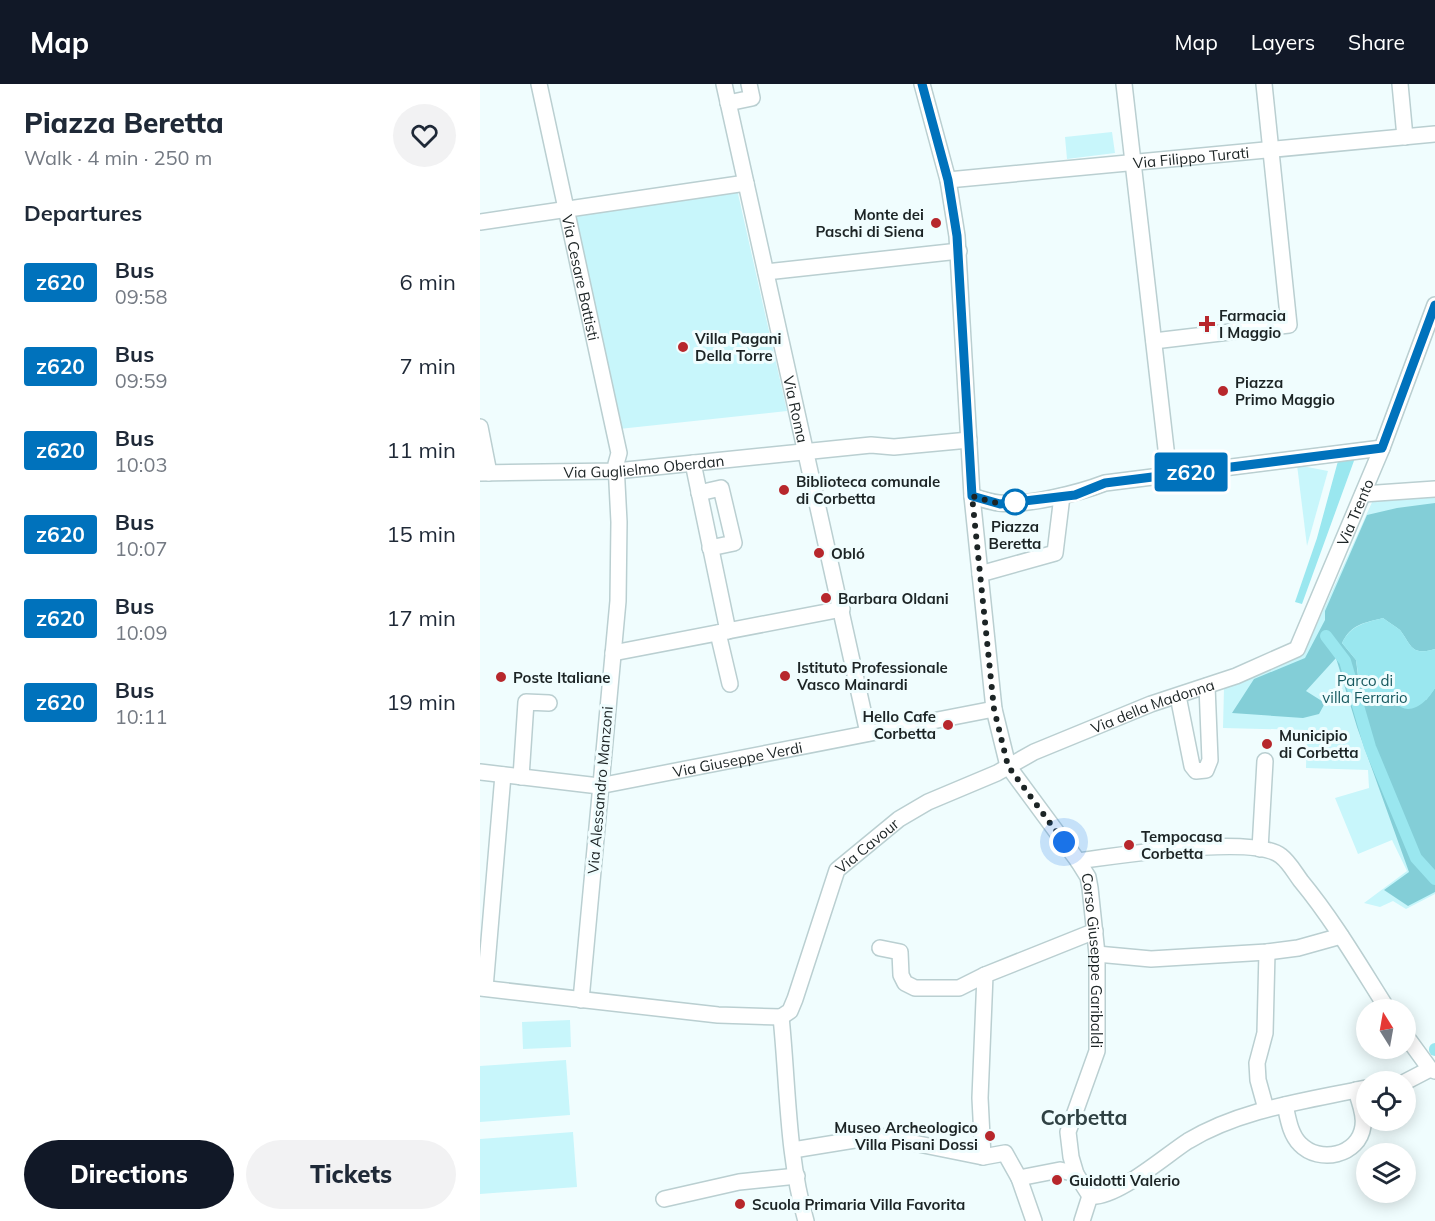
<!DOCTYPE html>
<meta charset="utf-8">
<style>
:root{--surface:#fff;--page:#f2f2f3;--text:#1f2937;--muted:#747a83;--accent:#111827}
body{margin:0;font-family:Mulish,sans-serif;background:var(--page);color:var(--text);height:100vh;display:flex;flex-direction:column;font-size:22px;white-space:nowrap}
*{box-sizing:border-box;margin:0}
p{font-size:20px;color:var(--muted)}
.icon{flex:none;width:33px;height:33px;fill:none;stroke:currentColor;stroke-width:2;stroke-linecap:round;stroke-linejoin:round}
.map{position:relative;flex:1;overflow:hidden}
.sheet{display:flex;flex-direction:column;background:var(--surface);width:480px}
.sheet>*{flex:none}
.badge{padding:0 12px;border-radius:4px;font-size:21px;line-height:39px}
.needle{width:39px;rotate:349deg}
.buttons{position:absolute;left:876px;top:915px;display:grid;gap:12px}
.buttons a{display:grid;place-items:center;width:60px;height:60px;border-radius:50%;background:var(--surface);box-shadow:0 3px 15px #0003;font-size:30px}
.you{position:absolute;width:30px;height:30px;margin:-15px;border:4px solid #fff;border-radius:50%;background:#1a73e8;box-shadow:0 0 0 9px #1a73e833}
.map>.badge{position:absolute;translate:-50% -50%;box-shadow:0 0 0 3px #fff}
h2{padding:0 24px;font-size:22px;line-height:54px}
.round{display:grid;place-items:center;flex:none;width:63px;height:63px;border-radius:32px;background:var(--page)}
.summary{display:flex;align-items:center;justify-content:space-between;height:102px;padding:0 24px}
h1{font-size:28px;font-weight:800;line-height:45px}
.primary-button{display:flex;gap:12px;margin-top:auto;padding:12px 24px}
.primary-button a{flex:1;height:69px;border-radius:36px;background:var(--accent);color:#fff;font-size:24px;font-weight:800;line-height:69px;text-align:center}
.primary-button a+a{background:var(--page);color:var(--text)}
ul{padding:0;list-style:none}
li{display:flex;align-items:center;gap:18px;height:84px;padding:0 24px}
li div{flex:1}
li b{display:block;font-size:22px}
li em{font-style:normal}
li .badge{min-width:66px;font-weight:700;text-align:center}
header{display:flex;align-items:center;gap:36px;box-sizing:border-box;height:84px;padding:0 30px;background:var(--accent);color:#fff}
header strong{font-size:28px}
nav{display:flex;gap:33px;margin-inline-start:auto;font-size:21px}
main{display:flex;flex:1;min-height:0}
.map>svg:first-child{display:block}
.green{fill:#c8f6fb}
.forest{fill:#83ced7}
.water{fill:#9ae7ef}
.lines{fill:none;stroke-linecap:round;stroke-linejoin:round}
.canal{stroke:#9ae7ef;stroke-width:12}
.minor-casing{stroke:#bacfd1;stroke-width:18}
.minor{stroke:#fff;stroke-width:15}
.line-casing{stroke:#fff;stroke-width:14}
.line{stroke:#0072bc;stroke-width:9}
.walk{stroke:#1c2425;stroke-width:6;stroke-dasharray:0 10.8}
.poi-dot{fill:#b7272c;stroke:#f0fdfe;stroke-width:2}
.stop-dot{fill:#fff;stroke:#0072bc;stroke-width:3}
.labels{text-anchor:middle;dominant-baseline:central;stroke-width:6;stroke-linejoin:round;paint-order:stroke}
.street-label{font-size:15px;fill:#1c2425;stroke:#f0fdfe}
.poi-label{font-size:15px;font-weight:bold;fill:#1c2425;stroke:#f0fdfe;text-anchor:start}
.stop-label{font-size:15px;font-weight:bold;fill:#1c2425;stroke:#f0fdfe}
.park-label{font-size:15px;fill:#16585e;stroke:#f0fdfe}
.district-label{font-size:21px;font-weight:bold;fill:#2f4143;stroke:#f0fdfe}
</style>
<header>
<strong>Map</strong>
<nav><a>Map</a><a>Layers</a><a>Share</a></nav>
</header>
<main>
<section class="sheet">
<div class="summary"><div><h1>Piazza Beretta</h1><p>Walk · 4 min · 250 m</p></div><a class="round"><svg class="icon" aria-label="heart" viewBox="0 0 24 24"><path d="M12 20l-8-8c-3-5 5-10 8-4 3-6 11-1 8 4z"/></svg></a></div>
<h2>Departures</h2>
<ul>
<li><span class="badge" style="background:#0072bc;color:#fff">z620</span><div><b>Bus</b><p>09:58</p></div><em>6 min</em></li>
<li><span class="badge" style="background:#0072bc;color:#fff">z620</span><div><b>Bus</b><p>09:59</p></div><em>7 min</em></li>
<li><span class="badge" style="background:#0072bc;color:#fff">z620</span><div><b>Bus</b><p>10:03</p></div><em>11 min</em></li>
<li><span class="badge" style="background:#0072bc;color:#fff">z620</span><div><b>Bus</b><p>10:07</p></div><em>15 min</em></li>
<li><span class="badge" style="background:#0072bc;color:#fff">z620</span><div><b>Bus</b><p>10:09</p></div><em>17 min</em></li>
<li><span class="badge" style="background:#0072bc;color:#fff">z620</span><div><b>Bus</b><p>10:11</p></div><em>19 min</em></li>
</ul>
<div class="primary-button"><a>Directions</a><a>Tickets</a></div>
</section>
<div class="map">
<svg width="955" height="1137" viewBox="0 0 955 1137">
<rect width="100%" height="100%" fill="#f0fdfe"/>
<g class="green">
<path d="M632,48L635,69L587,75L585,53Z"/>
<path d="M257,105L307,327L139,345L93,131Z"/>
<path d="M817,381L848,387L827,462Z"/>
<path d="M955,411V810L926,825L913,817L900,823L884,819L927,787L912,756L878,770L855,714L889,704L888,686L826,684L827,646L743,644L744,604L824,569L893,416Z"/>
<path d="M90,936L91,963L43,965L42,938Z"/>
<path d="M86,976L90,1031L0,1038V982Z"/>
<path d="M93,1048L97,1103L0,1110V1055Z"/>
</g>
<path class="forest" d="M955,419V565C931,572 932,562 920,546C915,542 908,538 903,534C884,539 871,540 862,559L876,576L879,601L896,619L946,616L955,604V808L928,822L904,806L929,788L877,643L856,574L826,607L845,619L839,630L823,634L752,629L774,595L825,574L845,536V527L887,431L917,424Z"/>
<g class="water">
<path d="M875,374L822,520L815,518L837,454L858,377Z"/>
<path d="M903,534C908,538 915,542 920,546C932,562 931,572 955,565C955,572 955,599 955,604C948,617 929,635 915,618L904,621L896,619L880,602L876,576L862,559C871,541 884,539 903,534Z"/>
</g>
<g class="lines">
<g class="canal">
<path d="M846,552L865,577L890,663L936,774L955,795"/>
<path d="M955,966V965"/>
</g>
<g class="minor-casing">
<g id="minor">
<path id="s1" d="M59,0L139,369L136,380L139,438L138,517L101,916"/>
<path id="s2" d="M244,0L388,649"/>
<path id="s3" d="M442,0L468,96L477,152L492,412L514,625L528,682L598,777L608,793L610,804L617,870V967L588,1048L591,1073L596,1090L610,1112C635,1116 686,1071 708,1057C761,1025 826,1017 886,1004"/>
<path d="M644,0L689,391"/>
<path d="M920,0L925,53"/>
<path d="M248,19L272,14L269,0"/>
<path id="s4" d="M468,96L955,50"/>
<path d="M0,138L266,99"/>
<path d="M286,188L479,167"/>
<path d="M674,257L809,241L784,0"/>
<path d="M0,343L9,389"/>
<path d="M213,379L248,547"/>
<path id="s5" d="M0,389L136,387L391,361L414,363L489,356"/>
<path d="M219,409L241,404L254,459L230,464"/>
<path d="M883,410L955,405"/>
<path d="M492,412C501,415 510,418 519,419C547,422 599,409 625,399L902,364"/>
<path d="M500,490L575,469L582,412"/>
<path d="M238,549L250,600"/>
<path d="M133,569L362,525"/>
<path d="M698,612L712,682L716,687L726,686L730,676L727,602"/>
<path id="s6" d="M0,688L119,702L514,625"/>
<path d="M41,693L46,618L69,619"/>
<path d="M780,765L785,677"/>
<path d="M598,777C635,772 774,750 801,772C809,778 815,789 821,797C854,837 880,882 908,926"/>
<path d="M400,864L420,868L421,891L425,899L435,904H479L505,891"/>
<path d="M617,870L671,875L787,868L818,864L861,852"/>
<path d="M0,904L238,931L301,933"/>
<path d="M5,904L23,691"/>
<path id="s7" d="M301,933L310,927L315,915L357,786L419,735L448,718L517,689L554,668L671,620L756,592L817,565L902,364L955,221"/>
<path d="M301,933C308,1000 307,1072 326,1137"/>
<path d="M926,952L950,985L955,987"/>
<path d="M925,998L950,985"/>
<path d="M805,1021C808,1034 810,1050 820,1060C839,1080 879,1072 883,1042C885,1029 879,1018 876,1006"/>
<path d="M786,1025L778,996L777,979L785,949L787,868"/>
<path d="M313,1066L399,1052L503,1073L525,1069L539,1094L580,1086L596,1090"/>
<path d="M503,1073L500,1014L505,891L615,847"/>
<path d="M539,1094L554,1137"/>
<path d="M184,1115L259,1098L317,1092"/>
<path d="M602,1137L610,1112"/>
</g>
</g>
<use href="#minor" class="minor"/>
</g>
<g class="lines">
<g class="line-casing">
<path id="line" d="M442,0L468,96L477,152L492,412L520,420L595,411L625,399L902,364L955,221"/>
</g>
<use href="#line" class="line"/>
<path class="walk" d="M535,418L541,417L520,420L492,412L514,625L528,682L584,758"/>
</g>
<g class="poi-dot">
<circle cx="456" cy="139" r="6"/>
<path d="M724 231h6v6h6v6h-6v6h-6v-6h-6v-6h6z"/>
<circle cx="203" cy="263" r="6"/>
<circle cx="743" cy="307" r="6"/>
<circle cx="304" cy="406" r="6"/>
<circle cx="339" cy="469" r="6"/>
<circle cx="346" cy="514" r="6"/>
<circle cx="305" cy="592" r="6"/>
<circle cx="21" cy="593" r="6"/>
<circle cx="468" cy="641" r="6"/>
<circle cx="787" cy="660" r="6"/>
<circle cx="649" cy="761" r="6"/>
<circle cx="510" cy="1052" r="6"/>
<circle cx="577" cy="1096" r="6"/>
<circle cx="260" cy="1120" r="6"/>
</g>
<circle class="stop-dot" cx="535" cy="418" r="12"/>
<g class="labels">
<g class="street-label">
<text stroke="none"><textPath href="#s4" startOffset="244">Via Filippo Turati</textPath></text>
<text stroke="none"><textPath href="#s1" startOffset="198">Via Cesare Battisti</textPath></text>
<text stroke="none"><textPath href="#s2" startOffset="333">Via Roma</textPath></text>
<text stroke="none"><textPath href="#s5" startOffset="164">Via Guglielmo Oberdan</textPath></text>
<text stroke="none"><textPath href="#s7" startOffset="822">Via Trento</textPath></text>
<text stroke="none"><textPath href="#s7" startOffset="518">Via della Madonna</textPath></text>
<text stroke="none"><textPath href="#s6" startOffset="261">Via Giuseppe Verdi</textPath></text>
<text transform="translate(120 706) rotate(-85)">Via Alessandro Manzoni</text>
<text stroke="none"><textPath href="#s7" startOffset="198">Via Cavour</textPath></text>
<text stroke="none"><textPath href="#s3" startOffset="910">Corso Giuseppe Garibaldi</textPath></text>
</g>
<g class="poi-label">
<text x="444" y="130" text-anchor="end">Monte dei<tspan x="444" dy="17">Paschi di Siena</tspan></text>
<text x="739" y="231">Farmacia<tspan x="739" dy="17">I Maggio</tspan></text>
<text x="215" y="254">Villa Pagani<tspan x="215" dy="17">Della Torre</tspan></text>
<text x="755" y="298">Piazza<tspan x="755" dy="17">Primo Maggio</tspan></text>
<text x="316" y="397">Biblioteca comunale<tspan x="316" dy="17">di Corbetta</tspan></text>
<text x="351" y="469">Obló</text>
<text x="358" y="514">Barbara Oldani</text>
<text x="317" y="583">Istituto Professionale<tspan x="317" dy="17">Vasco Mainardi</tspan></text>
<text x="33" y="593">Poste Italiane</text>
<text x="456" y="632" text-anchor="end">Hello Cafe<tspan x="456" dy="17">Corbetta</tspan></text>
<text x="799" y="651">Municipio<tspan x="799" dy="17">di Corbetta</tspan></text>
<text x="661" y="752">Tempocasa<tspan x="661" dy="17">Corbetta</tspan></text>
<text x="498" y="1043" text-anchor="end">Museo Archeologico<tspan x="498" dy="17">Villa Pisani Dossi</tspan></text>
<text x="589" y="1096">Guidotti Valerio</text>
<text x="272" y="1120">Scuola Primaria Villa Favorita</text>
</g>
<g class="stop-label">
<text x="535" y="442">Piazza<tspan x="535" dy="17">Beretta</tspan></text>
</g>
<g class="park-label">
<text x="885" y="596">Parco di<tspan x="885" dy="17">villa Ferrario</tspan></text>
</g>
<g class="district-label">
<text x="604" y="1033">Corbetta</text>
</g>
</g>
</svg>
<div class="buttons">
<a><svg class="needle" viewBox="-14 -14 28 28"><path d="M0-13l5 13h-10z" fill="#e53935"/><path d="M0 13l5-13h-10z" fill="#747a83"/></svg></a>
<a><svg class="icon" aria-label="locate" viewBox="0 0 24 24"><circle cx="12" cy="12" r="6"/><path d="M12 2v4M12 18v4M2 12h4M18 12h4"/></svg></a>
<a><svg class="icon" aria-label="layers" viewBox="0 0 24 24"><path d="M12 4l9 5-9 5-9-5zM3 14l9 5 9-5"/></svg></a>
</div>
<div class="you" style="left:584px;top:758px"></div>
<b class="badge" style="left:711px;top:388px;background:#0072bc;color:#fff">z620</b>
</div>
</main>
